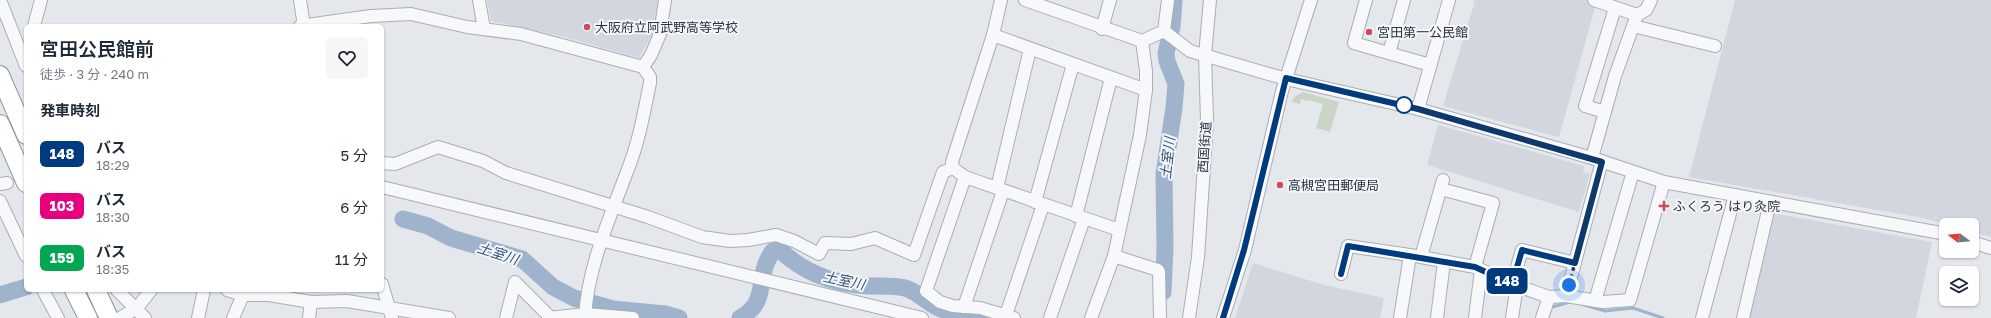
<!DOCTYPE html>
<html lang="ja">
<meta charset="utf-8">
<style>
:root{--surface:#fff;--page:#f6f6f7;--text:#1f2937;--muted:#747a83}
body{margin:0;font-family:"Golos Text","Noto Sans JP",sans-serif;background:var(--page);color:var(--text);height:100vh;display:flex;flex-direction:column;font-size:15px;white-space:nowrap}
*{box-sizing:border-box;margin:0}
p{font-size:13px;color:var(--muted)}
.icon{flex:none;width:22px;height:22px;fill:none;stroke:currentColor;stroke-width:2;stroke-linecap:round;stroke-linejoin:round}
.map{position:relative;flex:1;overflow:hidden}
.details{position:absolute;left:24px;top:24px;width:360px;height:268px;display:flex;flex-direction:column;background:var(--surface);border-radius:6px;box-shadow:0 1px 3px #0004}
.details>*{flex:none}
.badge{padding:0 8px;border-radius:6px;font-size:14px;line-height:26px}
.needle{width:26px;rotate:286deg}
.buttons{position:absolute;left:1939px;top:218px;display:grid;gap:8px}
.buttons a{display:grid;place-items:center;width:40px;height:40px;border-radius:6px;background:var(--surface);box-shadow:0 1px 3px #0004;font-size:20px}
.you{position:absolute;width:20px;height:20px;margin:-10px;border:3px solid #fff;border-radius:50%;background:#1a73e8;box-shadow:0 0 0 6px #1a73e833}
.map>.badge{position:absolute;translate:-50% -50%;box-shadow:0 0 0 2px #fff}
h2{padding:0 16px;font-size:15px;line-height:36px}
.round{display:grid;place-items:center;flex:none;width:42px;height:42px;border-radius:6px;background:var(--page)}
.summary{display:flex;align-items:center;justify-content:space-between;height:68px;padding:0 16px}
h1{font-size:19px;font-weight:600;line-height:30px}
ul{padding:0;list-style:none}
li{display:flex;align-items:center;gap:12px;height:52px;padding:0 16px}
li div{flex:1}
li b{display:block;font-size:15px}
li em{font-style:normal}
li .badge{min-width:44px;font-weight:700;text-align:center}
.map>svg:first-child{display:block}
.built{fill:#d2d6de}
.green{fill:#c9d6c5}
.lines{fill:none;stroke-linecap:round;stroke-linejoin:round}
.stream{stroke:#9fb4cc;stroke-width:3}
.river{stroke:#9fb4cc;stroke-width:17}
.minor-casing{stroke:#a9aeb7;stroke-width:14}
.highway-casing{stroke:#8b94a3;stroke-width:20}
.minor{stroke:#f7f8fa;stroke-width:12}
.highway{stroke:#fff;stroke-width:18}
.line-casing{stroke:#fff;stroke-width:9}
.line{stroke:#003b80;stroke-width:6}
.walk{stroke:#2b3445;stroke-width:4;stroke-dasharray:0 7.2}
.poi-dot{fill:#d1495b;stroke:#f4f6f9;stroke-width:1.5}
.stop-dot{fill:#fff;stroke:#003b80;stroke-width:2}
.labels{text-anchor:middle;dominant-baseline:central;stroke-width:4;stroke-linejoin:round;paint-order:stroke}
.poi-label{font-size:13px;fill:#2b3445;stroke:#f4f6f9;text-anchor:start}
.street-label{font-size:13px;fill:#2b3445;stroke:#f4f6f9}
.water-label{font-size:14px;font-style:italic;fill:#34527a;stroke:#f4f6f9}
</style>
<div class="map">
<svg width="1991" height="318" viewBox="0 0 1991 318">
<rect width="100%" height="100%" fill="#e4e7ec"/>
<g class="built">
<path d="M487,0H661L653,33L639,58L561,36L491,21Z"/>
<path d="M1472,0H1586L1596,4L1559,137L1443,106L1475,1Z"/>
<path d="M1735,0H1991V237L1972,232V225H1949L1923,218L1689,177Z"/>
<path d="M1438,125L1584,166L1583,172L1590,174L1579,212L1427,165Z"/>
<path d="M1773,213L1932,242L1916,318H1747Z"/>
<path d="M1253,263L1324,285L1384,298L1380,318H1235Z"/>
</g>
<path class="green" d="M1303,92L1339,102L1330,132L1316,128L1323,104L1308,100V101L1301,99L1300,104L1292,102L1294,97Z"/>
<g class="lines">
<g class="stream">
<path d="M1581,304L1605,311L1633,308L1663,318"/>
<path d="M1550,310L1552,307L1570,302"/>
</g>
<g class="river">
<path d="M403,219L428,226L451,238L522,259L553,287L574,298L613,309L665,314L679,318"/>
<path d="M1163,292L1165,249L1164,174L1174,108L1176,84L1167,61L1166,53L1172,27L1174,0"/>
<path d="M0,295L26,287"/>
<path d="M740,318C771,301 754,276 773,251L780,250C804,273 835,284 868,286C880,286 894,285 905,288C919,292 928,304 941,309C958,315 978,316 995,318"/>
</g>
<g class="minor-casing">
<g id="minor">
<path d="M0,0L26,66"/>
<path d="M300,0L304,26"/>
<path d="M479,0L484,29"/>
<path d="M1001,0L993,35L952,162L953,168L965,177L1119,230"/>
<path d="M1025,0L1142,41L1164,31"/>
<path d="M1168,0L1164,31L1190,51L1286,79L1418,109L1592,158L1664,182L1946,234"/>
<path d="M1366,0L1354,43L1430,65"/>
<path d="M1594,0L1637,15"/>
<path d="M34,26L41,0"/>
<path d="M300,26L371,16L411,14L467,27L521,34L643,67L650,77V83C644,112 639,142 628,169C611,215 587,268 585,318"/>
<path d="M1633,26L1715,46"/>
<path d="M1102,29L1110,0"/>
<path d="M993,35L1146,90"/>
<path d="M1389,53L1404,0"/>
<path d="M643,67L651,55L660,34L665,0"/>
<path d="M1418,109L1449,0"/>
<path d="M1605,112L1585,106L1615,8"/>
<path d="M1592,158L1615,76L1637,15L1646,10L1651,0"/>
<path d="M382,163L395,164L438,147L483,161L506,173L648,217L702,237L730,241L748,240L776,235L794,241L819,254L825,243L851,244L875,238L914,255L943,172L953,168"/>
<path d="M965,177L926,291L940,302L953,306L980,308L1014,318"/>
<path d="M0,184L7,183"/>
<path d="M382,187L922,318"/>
<path d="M997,188L1030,49"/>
<path d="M1441,189L1493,203L1475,267"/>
<path d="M0,201L26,256"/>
<path d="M1035,202L1073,64"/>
<path d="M1076,216L1111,78"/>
<path d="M1972,242L1991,248"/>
<path d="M1114,256L1158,270L1159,272L1160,318"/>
<path d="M1421,257L1443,180"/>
<path d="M1341,274L1348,246L1410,255"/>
<path d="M382,284L392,318"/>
<path d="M1512,284L1522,250L1575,263"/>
<path d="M43,290L58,318"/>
<path d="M117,290L145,318"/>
<path d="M227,290L243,295H269L311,302L347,301L449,318"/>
<path d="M1566,296L1602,161"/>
<path d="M1595,301L1633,172"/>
<path d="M964,307L1003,191"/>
<path d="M1006,315L1043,205"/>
<path d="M120,318L137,308L151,290"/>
<path d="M198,318L204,290"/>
<path d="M233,318L243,295"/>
<path d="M309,318L311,302"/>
<path d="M506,318L515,282L551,318"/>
<path d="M549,318L585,314L633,318"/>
<path d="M1050,318L1084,219"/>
<path d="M1091,318L1114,256L1140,135L1146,90V71L1142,41"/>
<path d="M1189,318L1198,257L1207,120L1205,55L1210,0"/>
<path d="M1223,318L1245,250L1282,91L1311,0"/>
<path d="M1400,318L1410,255L1475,267L1512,284L1549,297L1566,296L1603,302L1630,300L1664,182"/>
<path d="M1437,318L1444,262"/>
<path d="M1475,318L1481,270"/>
<path d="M1512,318L1517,285"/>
<path d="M1542,318L1549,297"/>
<path d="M1702,318L1735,195"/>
<path d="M1743,318L1770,202"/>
</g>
</g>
<g class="highway-casing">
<g id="highway">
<path d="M0,75L26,135"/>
<path d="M0,124L26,183"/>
<path d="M74,290L88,318"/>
<path d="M96,290L109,318"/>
</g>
</g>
<use href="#minor" class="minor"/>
<use href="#highway" class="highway"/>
</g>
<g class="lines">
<g class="line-casing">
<path id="line" d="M1223,318L1244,250L1286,78L1418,109L1602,162L1575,263L1522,250L1512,284L1475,267L1348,246L1341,274"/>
</g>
<use href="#line" class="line"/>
<path class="walk" d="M1404,105L1602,162L1569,285"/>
</g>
<g class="poi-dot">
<circle cx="587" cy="27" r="4"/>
<circle cx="1369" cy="32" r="4"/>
<circle cx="1280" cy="185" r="4"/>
<path d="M1662 200h4v4h4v4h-4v4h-4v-4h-4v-4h4z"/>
</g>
<circle class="stop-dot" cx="1404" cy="105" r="8"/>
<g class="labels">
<g class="poi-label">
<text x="595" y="27">大阪府立阿武野高等学校</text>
<text x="1377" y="32">宮田第一公民館</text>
<text x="1288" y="185">高槻宮田郵便局</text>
<text x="1673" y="206">ふくろう はり灸院</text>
</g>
<g class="street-label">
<text transform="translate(1204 147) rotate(-86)">西国街道</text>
</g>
<g class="water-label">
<text transform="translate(1167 158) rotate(-84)">土室川</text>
<text transform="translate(498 253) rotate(18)">土室川</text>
<text transform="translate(844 280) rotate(12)">土室川</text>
</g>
</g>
</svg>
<div class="buttons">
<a><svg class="needle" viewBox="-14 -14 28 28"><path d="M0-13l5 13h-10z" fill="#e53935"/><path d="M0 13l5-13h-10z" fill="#747a83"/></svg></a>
<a><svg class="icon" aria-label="layers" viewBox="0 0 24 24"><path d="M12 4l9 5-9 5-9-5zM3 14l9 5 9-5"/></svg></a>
</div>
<div class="you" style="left:1569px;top:285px"></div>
<b class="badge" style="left:1507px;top:281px;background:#003b80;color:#fff">148</b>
<section class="details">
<div class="summary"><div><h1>宮田公民館前</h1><p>徒歩 · 3 分 · 240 m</p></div><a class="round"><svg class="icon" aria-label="heart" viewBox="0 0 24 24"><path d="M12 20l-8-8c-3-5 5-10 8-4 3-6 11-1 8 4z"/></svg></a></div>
<h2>発車時刻</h2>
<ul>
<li><span class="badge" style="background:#003b80;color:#fff">148</span><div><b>バス</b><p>18:29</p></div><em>5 分</em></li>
<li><span class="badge" style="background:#e6007e;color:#fff">103</span><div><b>バス</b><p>18:30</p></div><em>6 分</em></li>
<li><span class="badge" style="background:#00a651;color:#fff">159</span><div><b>バス</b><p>18:35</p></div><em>11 分</em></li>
</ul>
</section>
</div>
